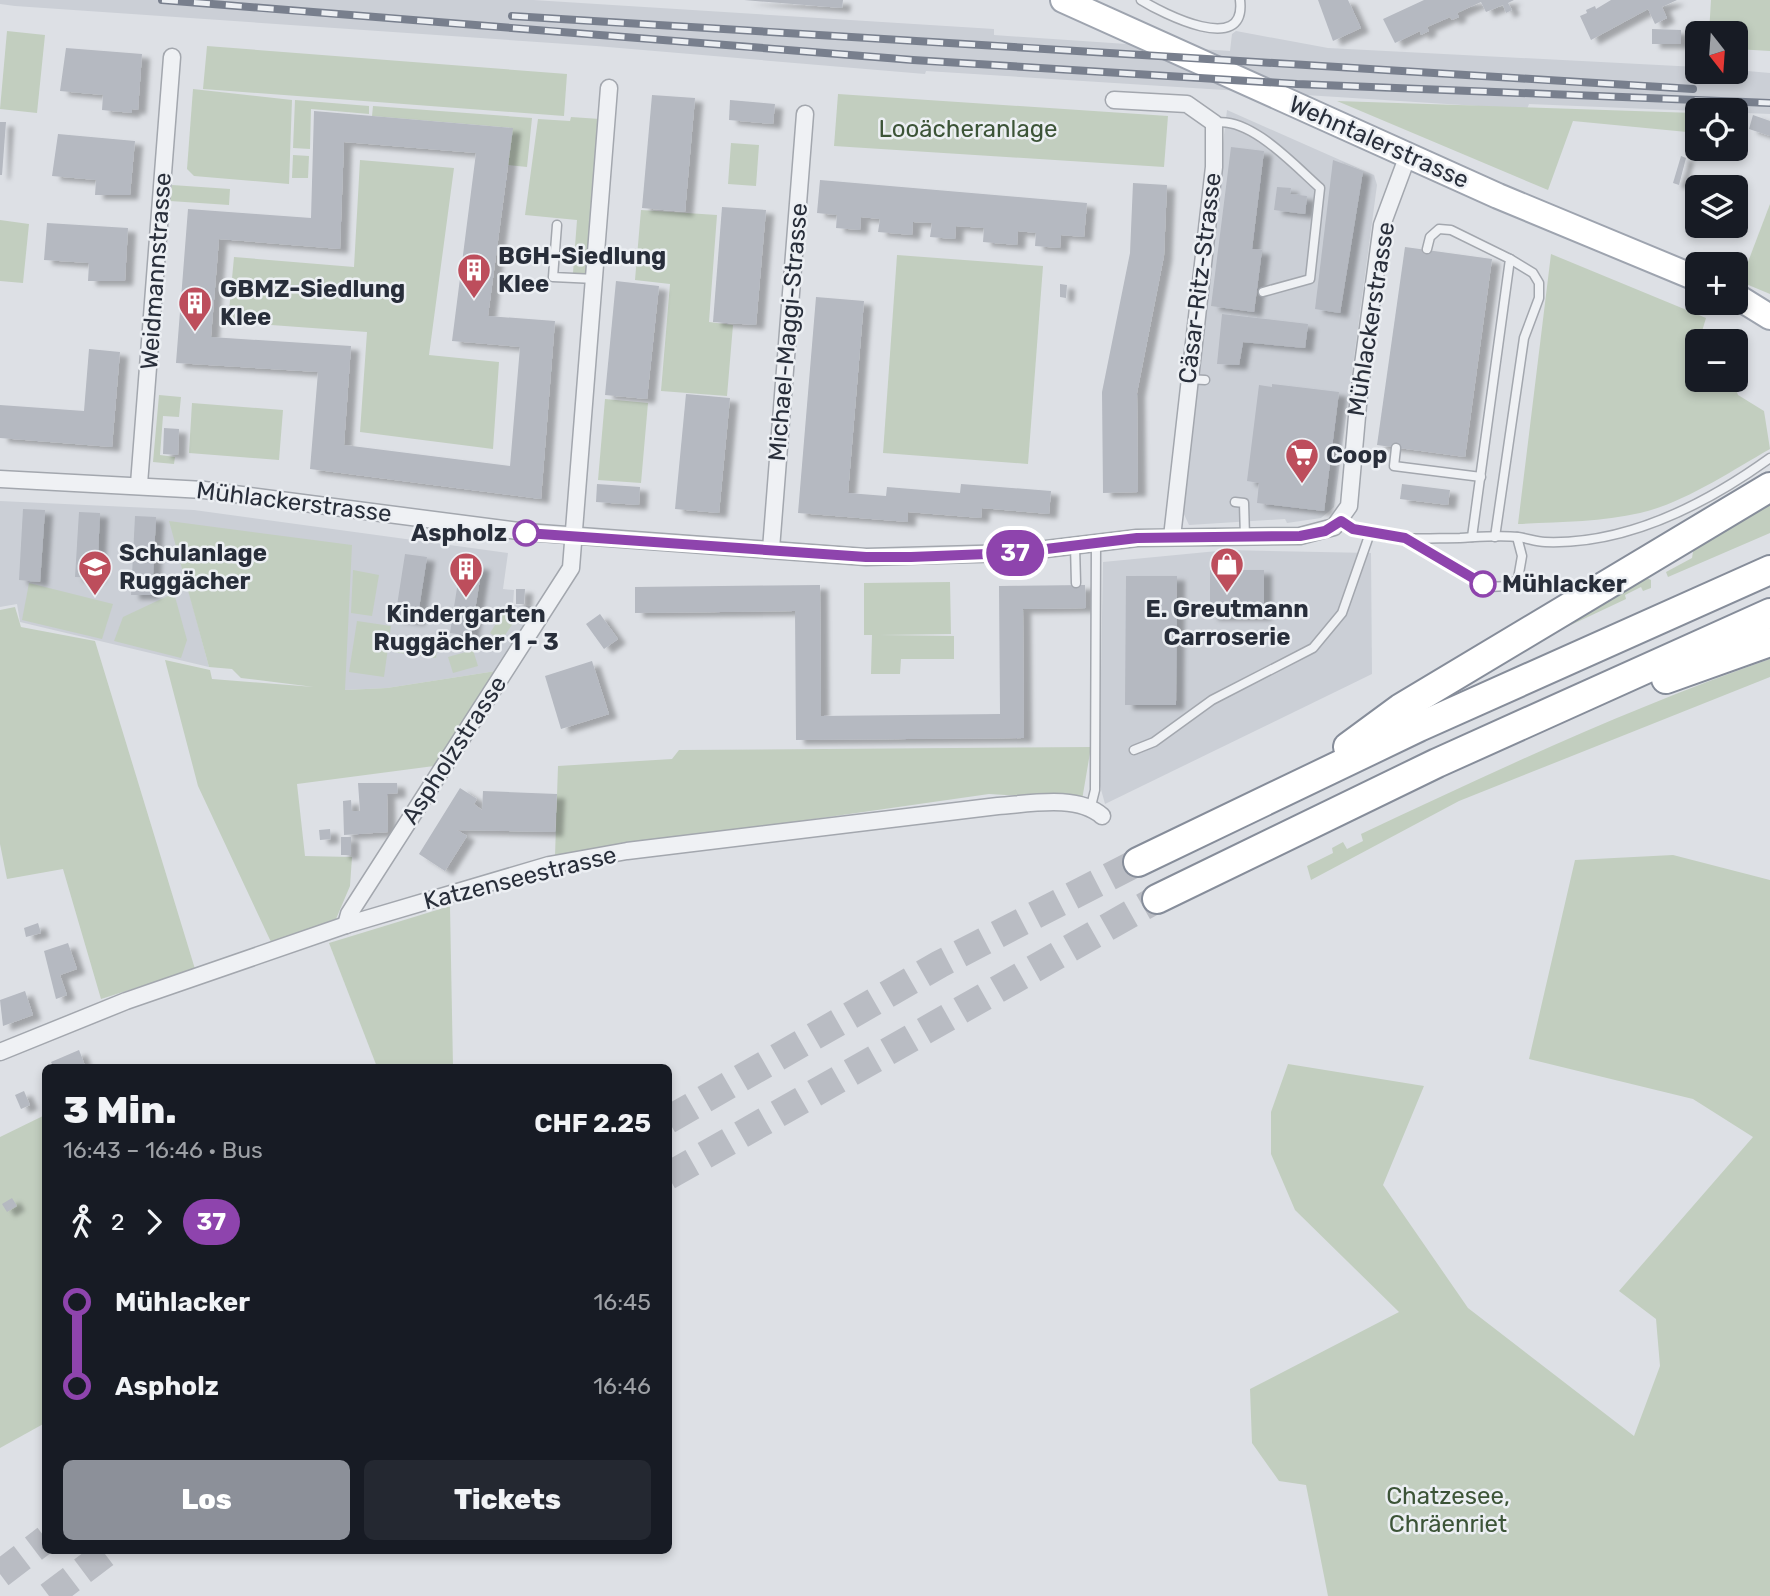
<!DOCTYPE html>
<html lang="de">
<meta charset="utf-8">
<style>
:root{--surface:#171b24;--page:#242831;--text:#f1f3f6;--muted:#9ea1a6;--accent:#8c9099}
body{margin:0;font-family:Rubik,sans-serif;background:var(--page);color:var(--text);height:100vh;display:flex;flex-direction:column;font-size:26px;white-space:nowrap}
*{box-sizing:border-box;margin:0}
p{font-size:23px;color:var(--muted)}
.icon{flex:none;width:38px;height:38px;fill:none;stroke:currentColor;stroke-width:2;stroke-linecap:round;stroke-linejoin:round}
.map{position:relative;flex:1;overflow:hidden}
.sheet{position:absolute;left:42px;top:1064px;width:630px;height:490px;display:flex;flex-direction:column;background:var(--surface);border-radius:10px;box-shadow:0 4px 10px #0003}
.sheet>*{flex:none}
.badge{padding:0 14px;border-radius:23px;font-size:24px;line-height:46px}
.needle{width:46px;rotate:163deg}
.buttons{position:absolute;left:1685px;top:21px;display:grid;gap:14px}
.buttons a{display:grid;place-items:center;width:63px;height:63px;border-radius:10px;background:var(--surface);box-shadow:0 4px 10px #0003;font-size:35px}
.map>.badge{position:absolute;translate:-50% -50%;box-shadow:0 0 0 4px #fff}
.legs{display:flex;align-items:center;gap:10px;height:77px;padding:0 21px;font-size:23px}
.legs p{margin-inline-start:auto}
.summary{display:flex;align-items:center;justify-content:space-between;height:119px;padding:0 21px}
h1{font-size:38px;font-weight:800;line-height:52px}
.action{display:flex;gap:14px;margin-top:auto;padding:14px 21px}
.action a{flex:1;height:80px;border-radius:10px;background:var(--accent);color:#fff;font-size:28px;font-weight:800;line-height:80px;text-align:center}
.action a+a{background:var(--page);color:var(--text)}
ul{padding:0 21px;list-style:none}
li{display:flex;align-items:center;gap:24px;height:84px;font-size:26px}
li i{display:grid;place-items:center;width:10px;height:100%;margin:0 9px;background:currentColor}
li i::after{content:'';width:18px;height:18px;margin:-9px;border:5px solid;border-radius:50%;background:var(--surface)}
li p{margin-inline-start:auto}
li:first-child i{background:linear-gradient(#0000 50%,currentColor 0)}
li:last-child i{background:linear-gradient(currentColor 50%,#0000 0)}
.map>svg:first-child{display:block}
.built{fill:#cbcfd6}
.green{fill:#c2cebf}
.building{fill:#b5b9c1;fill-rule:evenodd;filter:url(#shadow)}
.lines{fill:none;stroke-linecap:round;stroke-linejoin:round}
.motorway-tunnel{stroke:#b9bcc3;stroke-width:28;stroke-dasharray:28 14;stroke-linecap:butt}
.service-casing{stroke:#a3a7ae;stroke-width:11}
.minor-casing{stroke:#a3a7ae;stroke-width:19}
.primary-casing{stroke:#9ea4af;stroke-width:28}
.motorway-casing{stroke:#868d9a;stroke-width:32}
.service{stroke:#eff1f4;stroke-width:8}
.minor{stroke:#eff1f4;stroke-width:16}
.primary{stroke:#fff;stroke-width:24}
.motorway{stroke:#fff;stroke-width:28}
.rail-casing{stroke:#787f8d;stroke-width:8}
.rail{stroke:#eceff3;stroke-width:5;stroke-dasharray:16;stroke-linecap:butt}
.line-1-casing{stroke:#fff;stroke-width:16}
.line-1{stroke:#8e44ad;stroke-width:10}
.stop-1-dot{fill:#fff;stroke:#8e44ad;stroke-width:3.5}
.labels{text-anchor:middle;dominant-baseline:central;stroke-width:5;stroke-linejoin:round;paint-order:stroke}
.park-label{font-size:24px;fill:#3c5437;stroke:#eceff3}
.street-label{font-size:24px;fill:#282e3a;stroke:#eceff3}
.poi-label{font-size:24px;font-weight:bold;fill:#282e3a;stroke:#eceff3;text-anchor:start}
.stop-label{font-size:24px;font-weight:bold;fill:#282e3a;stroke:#eceff3;text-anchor:end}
</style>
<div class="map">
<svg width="1770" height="1596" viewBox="0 0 1770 1596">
<defs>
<filter id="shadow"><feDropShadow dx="8" dy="4.5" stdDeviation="2" flood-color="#0004"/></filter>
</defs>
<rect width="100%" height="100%" fill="#dde0e5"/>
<g class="built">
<path d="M0,0H533L994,29V35L1230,51L1232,34L1236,31L1328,48L1697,67L1698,72L1736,70L1770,73V114L1529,104L1527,109L926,71L925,74L596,46L15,6L0,4Z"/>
<path d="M1227,110L1374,175L1377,185L1334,507L1321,518L1287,523L1285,519L1189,525L1182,510L1180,501Z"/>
<path d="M0,501L194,510L508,553L503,589L514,590L513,605L531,606L528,623L496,671L387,688L344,690L170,521L209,667L20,622L17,604L0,607Z"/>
<path d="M1228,550L1371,553L1372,674L1105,804L1099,782L1103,562Z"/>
</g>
<g class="green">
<path d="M1711,0H1770V51L1736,49V33H1709Z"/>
<path d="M7,31L45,35L37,113L0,109Z"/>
<path d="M207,46L567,74L564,116L203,89Z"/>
<path d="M193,89L292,100L289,184L194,176L187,169Z"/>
<path d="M838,94L1168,116L1164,167L834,146Z"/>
<path d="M295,100L369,106V114L311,109L310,149L293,148Z"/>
<path d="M1337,101L1694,113L1687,132L1573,121L1548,190Z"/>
<path d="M373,106L532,118L527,167L508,165L512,128L372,116Z"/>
<path d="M571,117L600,119L587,274L573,273L577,220L525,215L538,119L570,121Z"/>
<path d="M731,143L759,145L756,186L728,184Z"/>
<path d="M293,155L309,156L308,178H292Z"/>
<path d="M360,160L454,168L429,355L499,362L493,449L360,432L367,332L228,322L234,257L354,267Z"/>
<path d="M172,185L230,189L229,205L170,201Z"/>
<path d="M1770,204V294L1746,284L1743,275Z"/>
<path d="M641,210L717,215L709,322L733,325L727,396L661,391L670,284L635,280Z"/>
<path d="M0,220L29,224L23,283L0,281Z"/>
<path d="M1551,254L1706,318L1700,338L1703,341H1698V380H1732L1738,395L1764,411L1770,449C1731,471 1684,503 1640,513C1601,522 1558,522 1518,524Z"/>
<path d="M897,255L1043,266L1028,464L883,453Z"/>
<path d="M159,395L181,397L179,417L163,416L160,455L175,457L174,464L153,462Z"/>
<path d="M605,399L648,403L641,483L598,480Z"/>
<path d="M192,403L283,410L279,460L189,453Z"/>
<path d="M1770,501V533L1668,577L1666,572L1692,558L1694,546Z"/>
<path d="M169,521L352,545L345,690L387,688L496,671L434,766L297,784L305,856L352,857L350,886L336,919L271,942L198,786L165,660L210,670L212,679L314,687L241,678L232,669L209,667Z"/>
<path d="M353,570L379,575L372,616L351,613Z"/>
<path d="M1643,576L1651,580V588L1643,591L1641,587L1625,595L1626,599L1556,632Z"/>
<path d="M950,582L951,634L880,635L954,636V659H901L900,674H871L872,635H864V583Z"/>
<path d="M29,583L113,604L102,639L22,620Z"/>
<path d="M174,593L187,640L181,658L114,641L123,617Z"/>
<path d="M508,605L520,613L501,641L490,633Z"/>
<path d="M15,607L21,627L95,641L195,969L101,999L63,869L7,879L0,844V610Z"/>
<path d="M357,621L391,626L384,677L349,672Z"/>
<path d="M395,636L438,642L436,658L393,652Z"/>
<path d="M473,650L478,666L453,673L448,657Z"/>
<path d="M1770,659V677L1459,801L1311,880L1307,866L1333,853L1332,848L1343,842L1347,849L1363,841L1361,834C1495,771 1629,708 1770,659Z"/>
<path d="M1091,747L1082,800L989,794L555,856L558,766L672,759L679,750Z"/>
<path d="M1673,855L1770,880V1596H1328L1306,1485L1279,1481L1252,1443L1250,1389L1399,1312L1295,1210L1271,1154V1112L1288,1064L1424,1086L1383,1185L1468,1308L1634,1436L1660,1366L1656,1319L1619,1291L1753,1137L1693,1099L1529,1059L1575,860Z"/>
<path d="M450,906L453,1067H377L329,943Z"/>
<path d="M45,1115V1423L0,1448V1137Z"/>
</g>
<g class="building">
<path d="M744,0H843L842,8Z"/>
<path d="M1318,0H1348L1361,28L1333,41Z"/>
<path d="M1424,0H1514L1508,3L1512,10L1506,13L1503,5L1486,12L1481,2L1457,13L1459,17L1452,20L1450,17L1427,27L1429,31L1421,35L1420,31L1395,43L1383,19Z"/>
<path d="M1611,0H1677L1662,7L1667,18L1655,24L1648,9L1591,40L1580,16L1587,13L1586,10L1595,6L1596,9Z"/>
<path d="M1652,29L1681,30V44H1652Z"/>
<path d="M66,48L142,54L138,110L132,109V113L102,110L103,95L60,91Z"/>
<path d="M652,95L695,98L685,212L642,208Z"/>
<path d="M730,100L775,104L773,124L729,120Z"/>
<path d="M314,111L513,128L488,316L555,321L541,499L310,469L318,372L176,363L188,209L311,218ZM344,142L476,153L452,341L520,347L510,466L344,445L351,346L211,337L219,239L340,249Z"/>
<path d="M1753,115L1770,121V136L1749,129Z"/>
<path d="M0,122H6L2,175H0Z"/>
<path d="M58,134L135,141L130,195H95L96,180L52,176Z"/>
<path d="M1231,147L1264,151L1252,249L1262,250L1254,312L1211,306Z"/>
<path d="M1681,156L1686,158L1679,185L1673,183Z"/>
<path d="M1333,160L1363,171L1340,313L1315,309Z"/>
<path d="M820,180L1087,203L1084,237L1061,235L1060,248L1035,246L1036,233L1018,231L1017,245L983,242L984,228L956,226L955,239L930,237L932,223L913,222L912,235L878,232L880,219L861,217L860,230L836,228L837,215L817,213Z"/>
<path d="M1133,183L1167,185L1164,256L1137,393L1138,492L1103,493L1102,392L1130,253Z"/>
<path d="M1277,187L1291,188L1290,194L1307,196L1305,214L1274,210Z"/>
<path d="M722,207L766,210L756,325L713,322Z"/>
<path d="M47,223L128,228L125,281H88L89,263L44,260Z"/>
<path d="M1405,247L1492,259L1465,457L1377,445Z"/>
<path d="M616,281L659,286L647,399L605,395Z"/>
<path d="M1060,284L1067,285L1066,298L1060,297Z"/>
<path d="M816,297L864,301L848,493L886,496L887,487L960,493L961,484L1051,491L1049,514L982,508L981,518L908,512V522L798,513Z"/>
<path d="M1222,314L1308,324L1305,348L1243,342L1239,365L1217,364Z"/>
<path d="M89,349L120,352L112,447L0,438V405L84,411Z"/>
<path d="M1272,384L1339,392L1324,511L1257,503L1259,483L1247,481L1259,385L1272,387Z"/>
<path d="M686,394L730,398L719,513L675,509Z"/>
<path d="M164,428L179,429L178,455L163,454Z"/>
<path d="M597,484L640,487L639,505L596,502Z"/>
<path d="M1402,484L1450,490L1448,505L1400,499Z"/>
<path d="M23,509L45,510L40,582L19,580Z"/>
<path d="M79,512L100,513L97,578L75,577Z"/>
<path d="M135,516L156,517L152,595H131Z"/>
<path d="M405,554L427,557L417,621L395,618Z"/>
<path d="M461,562L482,566L471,636L450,633Z"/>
<rect x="1210" y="570" width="54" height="46"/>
<path d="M1126,576H1177L1176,705H1125Z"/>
<path d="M820,585L821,716L1000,714L999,586L1085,585L1086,608L1023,609L1024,738L796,740L795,611L635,613V587Z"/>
<path d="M516,589H525L524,604H516Z"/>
<path d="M600,614L618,639L604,649L586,624Z"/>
<path d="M592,661L609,714L561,729L545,676Z"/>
<path d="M358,783H397L398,793L387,794L388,832L344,835L343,801L351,800L352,811H360Z"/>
<path d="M460,788L477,799L474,804L482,810L483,791L557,794L555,832L457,830L467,836L445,871L419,854Z"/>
<path d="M330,829L331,839L320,840L319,830Z"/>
<rect x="341" y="837" width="10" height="18"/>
<path d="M38,923L41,933L26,937L24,928Z"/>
<path d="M68,943L77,969L60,975L67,995L56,999L44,951Z"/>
<path d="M25,991L33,1015L3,1026L0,1000Z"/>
<path d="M79,1050L86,1068H54L51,1062Z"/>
<path d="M24,1091L30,1105L21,1109L15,1095Z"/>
<path d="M12,1198L17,1206L7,1212L2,1204Z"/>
</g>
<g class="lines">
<g class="motorway-tunnel">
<path d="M668,1120L940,964L1138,862"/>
<path d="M668,1176L1157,899"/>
<path d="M0,1574L46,1539"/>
<path d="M49,1596L110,1550"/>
</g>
<g class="service-casing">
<g id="service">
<path d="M1141,0C1162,13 1247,57 1240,0"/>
<path d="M1214,123C1249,115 1295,166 1320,188L1310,279L1263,292"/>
<path d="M557,225L553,277L595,279"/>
<path d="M1427,249L1430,237L1439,229L1451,230L1510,259L1472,537"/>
<path d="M1188,379L1205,380"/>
<path d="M1396,448L1394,466L1481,477"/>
<path d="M1235,502L1244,503L1245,537"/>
<path d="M1341,521C1374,544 1421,538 1460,538C1479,537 1499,535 1518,537C1527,538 1536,542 1545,542C1626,545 1706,504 1770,458"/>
<path d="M1495,537L1524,338L1539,298V283L1533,273L1510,259"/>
<path d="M1407,539L1488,587L1508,586L1518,579L1522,556L1517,537"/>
<path d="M1075,546L1076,583"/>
<path d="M1134,750L1154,742L1212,700L1313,648L1342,613L1370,533"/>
<path d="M1091,806L1095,790L1096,543"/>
</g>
</g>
<g class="minor-casing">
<g id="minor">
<path d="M1114,100L1187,104L1214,123V167L1172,537"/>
<path d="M0,479L204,490L526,532L866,557L1013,553L1137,538L1300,536L1334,527L1349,506L1359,394L1382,225L1408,155"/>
<path d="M139,484L172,57"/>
<path d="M771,549L805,114"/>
<path d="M346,925L349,914L571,568L609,88"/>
<path d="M0,1052L126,1001L346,925L549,865L627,851L998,806C1029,804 1077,794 1102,816"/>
</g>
</g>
<g class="primary-casing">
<g id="primary">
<path d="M1063,0L1498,196L1698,279"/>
<path d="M1736,296L1770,317"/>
</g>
</g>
<g class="motorway-casing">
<g id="motorway">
<path d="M1666,679L1770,642"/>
<path d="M1348,747L1401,708L1770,487"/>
<path d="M1138,862L1419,727L1770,570"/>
<path d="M1157,899L1437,763L1770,613"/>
</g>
</g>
<use href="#service" class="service"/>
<use href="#minor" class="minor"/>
<use href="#primary" class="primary"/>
<use href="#motorway" class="motorway"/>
<g class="rail-casing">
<g id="rail">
<path d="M162,0L913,60L1297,84L1770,103"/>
<path d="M512,16L1693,89"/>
</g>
</g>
<use href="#rail" class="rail"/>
</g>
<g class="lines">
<g class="line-1-casing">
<path id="line-1" d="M526,533L866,557H911L1013,553L1137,538L1300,536L1325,531L1341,521L1353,529L1405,538L1483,584"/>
</g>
<use href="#line-1" class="line-1"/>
</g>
<defs>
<g id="building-pin" transform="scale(1.75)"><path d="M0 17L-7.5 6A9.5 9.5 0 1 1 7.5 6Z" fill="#bd4e5c" stroke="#eceff3"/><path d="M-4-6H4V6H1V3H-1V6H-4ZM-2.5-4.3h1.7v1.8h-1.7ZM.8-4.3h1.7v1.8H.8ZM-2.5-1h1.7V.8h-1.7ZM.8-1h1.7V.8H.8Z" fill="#fff"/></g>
<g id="supermarket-pin" transform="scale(1.75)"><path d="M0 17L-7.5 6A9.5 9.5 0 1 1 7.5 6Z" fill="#bd4e5c" stroke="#eceff3"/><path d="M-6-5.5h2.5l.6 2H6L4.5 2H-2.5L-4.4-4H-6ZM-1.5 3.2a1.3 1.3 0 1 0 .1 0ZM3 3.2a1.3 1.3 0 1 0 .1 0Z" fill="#fff"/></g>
<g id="shop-pin" transform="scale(1.75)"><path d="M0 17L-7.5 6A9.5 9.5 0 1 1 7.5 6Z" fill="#bd4e5c" stroke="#eceff3"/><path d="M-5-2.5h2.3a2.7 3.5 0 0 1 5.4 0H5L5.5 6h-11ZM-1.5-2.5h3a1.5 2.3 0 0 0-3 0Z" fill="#fff"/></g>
<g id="school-pin" transform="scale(1.75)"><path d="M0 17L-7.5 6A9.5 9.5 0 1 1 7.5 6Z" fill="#bd4e5c" stroke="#eceff3"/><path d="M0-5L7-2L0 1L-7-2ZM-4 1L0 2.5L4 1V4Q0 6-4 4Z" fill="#fff"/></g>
</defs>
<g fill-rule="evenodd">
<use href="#building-pin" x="474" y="270"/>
<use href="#building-pin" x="195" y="303"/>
<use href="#supermarket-pin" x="1302" y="455"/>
<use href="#shop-pin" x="1227" y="564"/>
<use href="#school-pin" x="95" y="567"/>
<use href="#building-pin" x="466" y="569"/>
</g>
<g class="stop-1-dot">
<circle cx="526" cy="533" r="12"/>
<circle cx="1483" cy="584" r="12"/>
</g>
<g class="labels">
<g class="park-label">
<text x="968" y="129">Looächeranlage</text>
<text x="1448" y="1496">Chatzesee,<tspan x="1448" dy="28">Chräenriet</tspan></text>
</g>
<g class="street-label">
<text transform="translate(1379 142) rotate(24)">Wehntalerstrasse</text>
<text transform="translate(156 271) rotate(-86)">Weidmannstrasse</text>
<text transform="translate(1200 278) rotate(-83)">Cäsar-Ritz-Strasse</text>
<text transform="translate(1371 319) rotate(-81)">Mühlackerstrasse</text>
<text transform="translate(788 332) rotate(-85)">Michael-Maggi-Strasse</text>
<text transform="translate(294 502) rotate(7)">Mühlackerstrasse</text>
<text transform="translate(454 750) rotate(-57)">Aspholzstrasse</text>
<text transform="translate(520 878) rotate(-14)">Katzenseestrasse</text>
</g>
<g class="poi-label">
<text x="498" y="256">BGH-Siedlung<tspan x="498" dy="28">Klee</tspan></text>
<text x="220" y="289">GBMZ-Siedlung<tspan x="220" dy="28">Klee</tspan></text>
<text x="1326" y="455">Coop</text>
<text x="119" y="553">Schulanlage<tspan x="119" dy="28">Ruggächer</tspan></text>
<text x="1227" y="609" text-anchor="middle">E. Greutmann<tspan x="1227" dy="28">Carroserie</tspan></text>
<text x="466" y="614" text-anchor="middle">Kindergarten<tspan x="466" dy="28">Ruggächer 1 - 3</tspan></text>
</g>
<g class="stop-label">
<text x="507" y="533">Aspholz</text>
<text x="1502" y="584" text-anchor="start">Mühlacker</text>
</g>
</g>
</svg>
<div class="buttons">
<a><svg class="needle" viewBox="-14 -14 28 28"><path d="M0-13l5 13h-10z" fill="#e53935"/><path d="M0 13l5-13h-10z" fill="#9ea1a6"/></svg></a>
<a><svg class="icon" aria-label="locate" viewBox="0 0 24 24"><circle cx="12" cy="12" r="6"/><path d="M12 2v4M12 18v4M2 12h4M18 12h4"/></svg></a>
<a><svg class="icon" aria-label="layers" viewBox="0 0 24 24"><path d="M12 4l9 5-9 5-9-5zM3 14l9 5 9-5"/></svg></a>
<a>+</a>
<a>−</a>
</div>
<b class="badge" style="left:1015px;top:553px;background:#8e44ad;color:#fff">37</b>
<section class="sheet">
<div class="summary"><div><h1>3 Min.</h1><p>16:43 – 16:46 · Bus</p></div><b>CHF 2.25</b></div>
<div class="legs"><svg class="icon" aria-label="walk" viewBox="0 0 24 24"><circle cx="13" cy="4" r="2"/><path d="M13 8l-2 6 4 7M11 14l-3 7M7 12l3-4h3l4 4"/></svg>2<svg class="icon" aria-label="forward" viewBox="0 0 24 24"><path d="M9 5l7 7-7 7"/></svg><b class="badge" style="background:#8e44ad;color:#fff">37</b></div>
<ul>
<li><i style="color:#8e44ad"></i><b>Mühlacker</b><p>16:45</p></li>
<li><i style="color:#8e44ad"></i><b>Aspholz</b><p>16:46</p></li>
</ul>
<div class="action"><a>Los</a><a>Tickets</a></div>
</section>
</div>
